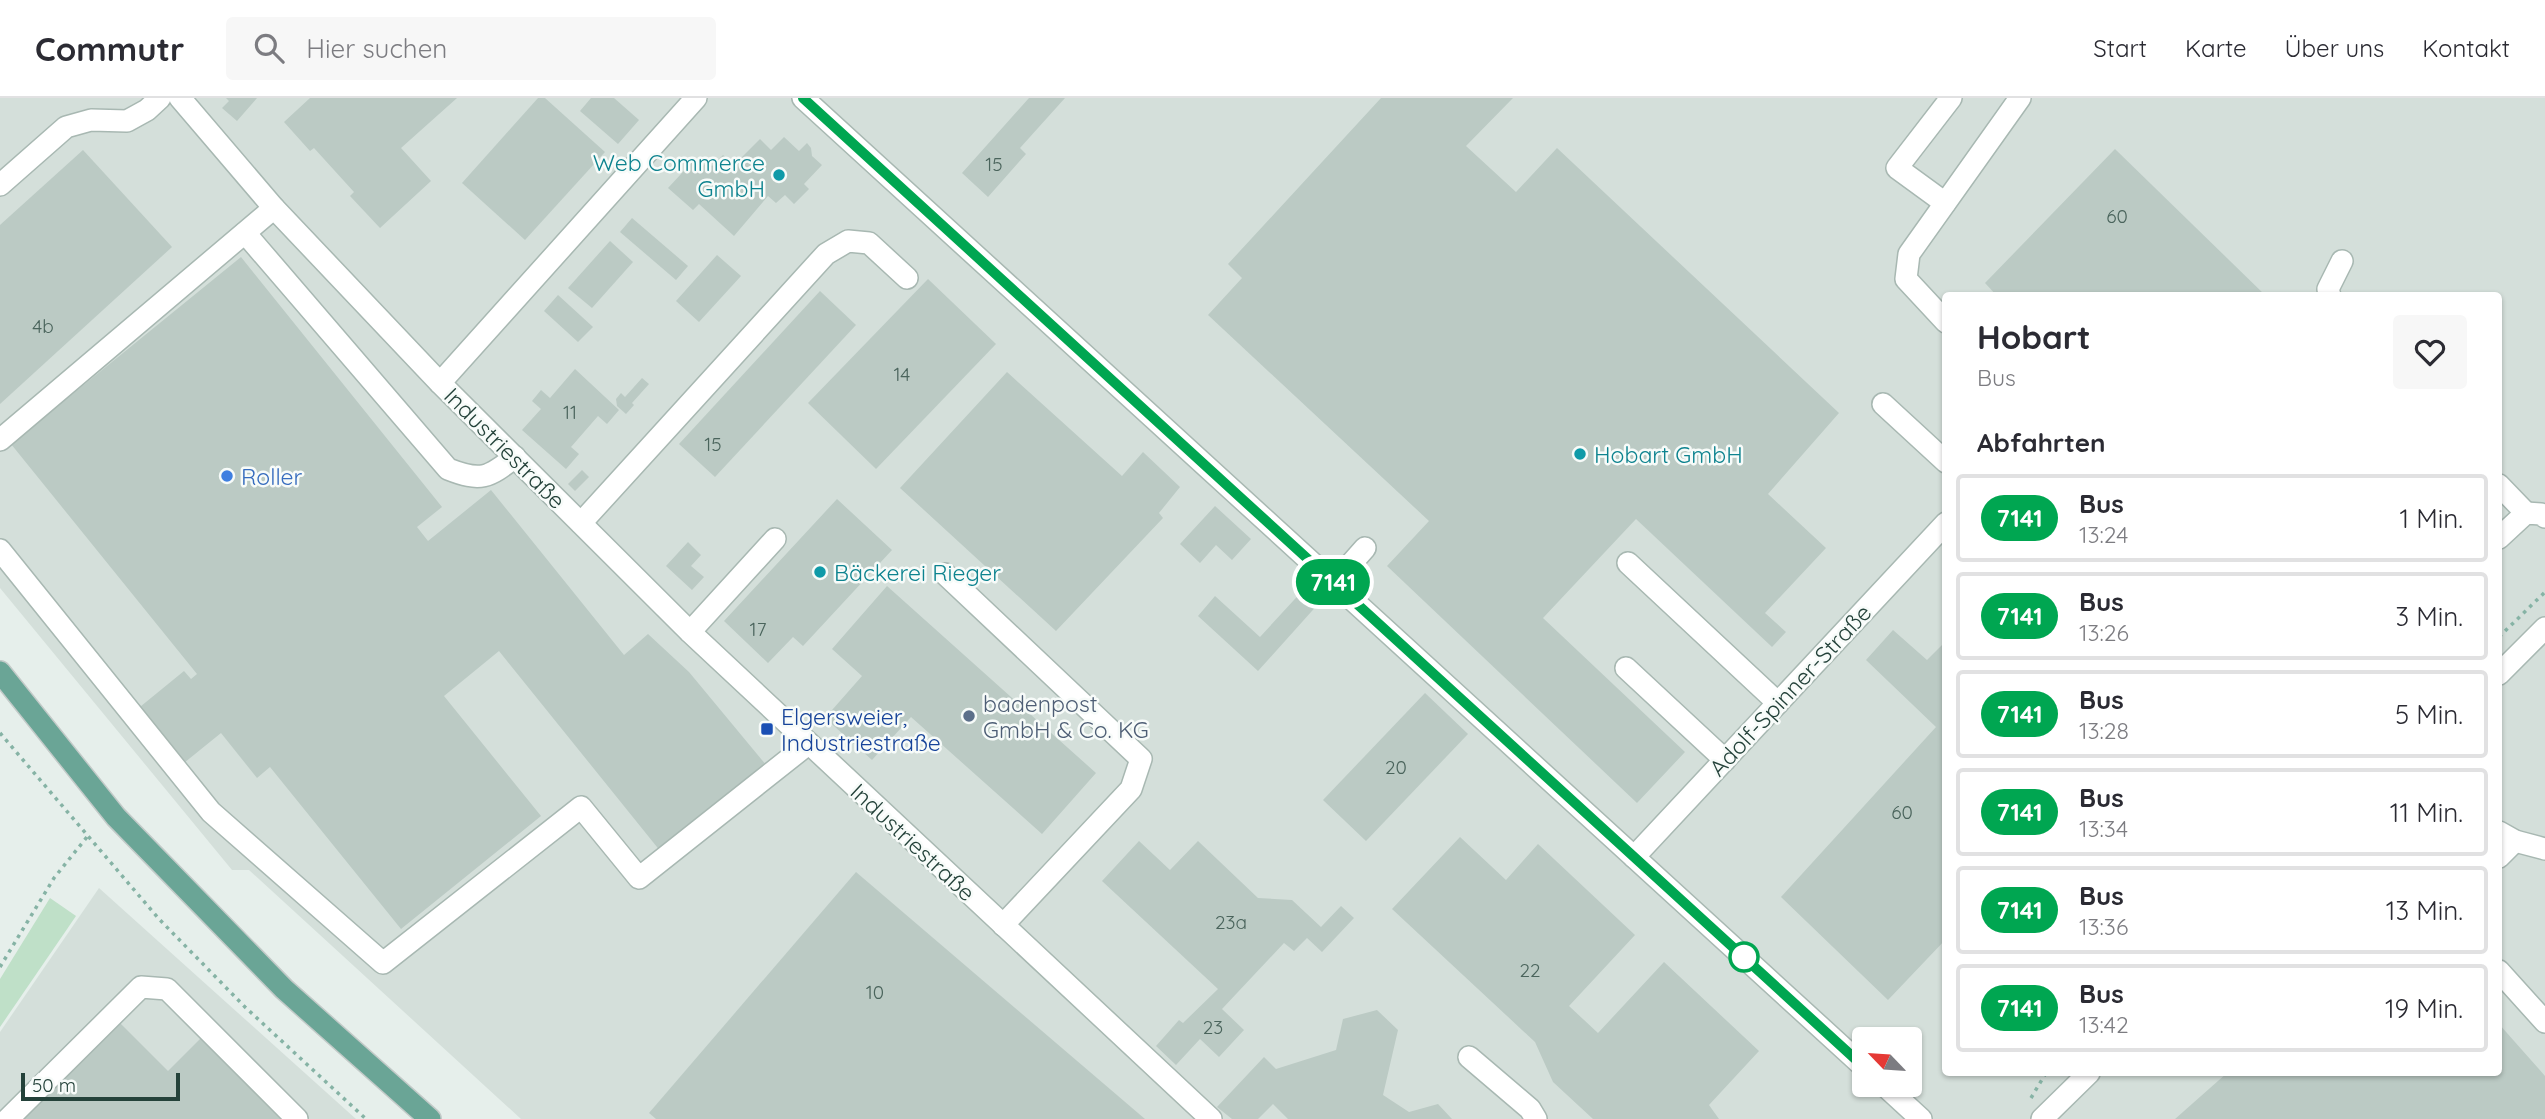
<!DOCTYPE html>
<html lang="de">
<meta charset="utf-8">
<style>
:root{--surface:#fff;--page:#f7f7f7;--text:#2b2b33;--muted:#7c7c81;--line:#e1e1e2}
body{margin:0;font-family:Quicksand,sans-serif;background:var(--page);color:var(--text);height:100vh;display:flex;flex-direction:column;font-size:26px;white-space:nowrap}
*{box-sizing:border-box;margin:0}
p{font-size:23px;color:var(--muted)}
.icon{flex:none;width:38px;height:38px;fill:none;stroke:currentColor;stroke-width:2;stroke-linecap:round;stroke-linejoin:round}
.map{position:relative;flex:1;overflow:hidden}
.panel{position:absolute;left:1942px;top:194px;width:560px;height:784px;display:flex;flex-direction:column;background:var(--surface);border-radius:7px;box-shadow:0 2px 5px #0004}
.panel>*{flex:none}
.badge{padding:0 14px;border-radius:23px;font-size:24px;line-height:46px}
.needle{width:46px;rotate:295deg}
.buttons{position:absolute;left:1852px;top:929px;display:grid;gap:14px}
.buttons a{display:grid;place-items:center;width:70px;height:70px;border-radius:7px;background:var(--surface);box-shadow:0 2px 5px #0004;font-size:35px}
.scale{position:absolute;left:21px;bottom:18px;width:159px;box-sizing:border-box;padding-left:7px;border:4px solid #24423a;border-top:0;font-size:19px;line-height:24px;white-space:nowrap;color:#24423a;-webkit-text-stroke:5px #f7fbf9;paint-order:stroke}
.map>.badge{position:absolute;translate:-50% -50%;box-shadow:0 0 0 4px #fff}
h2{padding:0 35px;font-size:26px;line-height:63px}
.round{display:grid;place-items:center;flex:none;width:74px;height:74px;border-radius:7px;background:var(--page)}
.headline{display:flex;align-items:center;justify-content:space-between;height:119px;padding:0 35px}
h1{font-size:33px;font-weight:700;line-height:52px}
ul{padding:0;list-style:none}
li{display:flex;align-items:center;gap:21px;height:88px;margin:0 14px 10px;padding:0 21px;border:4px solid var(--line);border-radius:7px}
li div{flex:1}
li b{display:block;font-size:26px}
li em{font-style:normal}
li .badge{min-width:77px;font-weight:700;text-align:center}
header{display:flex;align-items:center;gap:42px;box-sizing:border-box;height:98px;padding:0 35px;background:var(--surface);border-bottom:2px solid var(--line)}
header strong{font-size:33px}
nav{display:flex;gap:38px;margin-inline-start:auto;font-size:24px}
.search{width:490px;height:63px;background:var(--page);display:flex;align-items:center;gap:18px;box-sizing:border-box;padding:0 24px;border-radius:7px;color:var(--muted);font-size:26px}
.map>svg:first-child{display:block}
.built{fill:#d4dfda;fill-rule:evenodd}
.green{fill:#bfe0c8}
.building{fill:#bbcac4}
.lines{fill:none;stroke-linecap:round;stroke-linejoin:round}
.minor-casing{stroke:#a8b8b2;stroke-width:24}
.major-casing{stroke:#c2cac8;stroke-width:24}
.path{stroke:#86b3a5;stroke-width:3.5;stroke-dasharray:3.5 5;stroke-linecap:butt}
.minor{stroke:#fff;stroke-width:21}
.major{stroke:#6aa596;stroke-width:21}
.line-casing{stroke:#fff;stroke-width:16}
.line{stroke:#00a651;stroke-width:10}
.culture-dot{fill:#0f9aa8;stroke:#f7fbf9;stroke-width:2.5}
.shop-dot{fill:#3f7fe0;stroke:#f7fbf9;stroke-width:2.5}
.service-dot{fill:#5c6f8a;stroke:#f7fbf9;stroke-width:2.5}
.transit-dot{fill:#1a4fb4;stroke:#f7fbf9;stroke-width:2.5}
.stop-dot{fill:#fff;stroke:#00a651;stroke-width:3.5}
.labels{text-anchor:middle;dominant-baseline:central;stroke-width:5;stroke-linejoin:round;paint-order:stroke}
.number-label{font-size:19px;fill:#4a645c}
.culture-label{font-size:23px;fill:#0d838f;stroke:#f7fbf9;text-anchor:start}
.street-label{font-size:23px;fill:#24423a;stroke:#f7fbf9}
.shop-label{font-size:23px;fill:#366cbe;stroke:#f7fbf9;text-anchor:start}
.service-label{font-size:23px;fill:#4e5e75;stroke:#f7fbf9;text-anchor:start}
.transit-label{font-size:23px;fill:#164399;stroke:#f7fbf9;text-anchor:start}
</style>
<header>
<strong>Commutr</strong>
<div class="search"><svg class="icon" aria-label="search" viewBox="0 0 24 24"><circle cx="10" cy="10" r="6"/><path d="M15 15l6 6"/></svg>Hier suchen</div>
<nav><a>Start</a><a>Karte</a><a>Über uns</a><a>Kontakt</a></nav>
</header>
<div class="map">
<svg width="2545" height="1021" viewBox="0 0 2545 1021">
<rect width="100%" height="100%" fill="#e6efeb"/>
<g class="built">
<path d="M0,0H2545V1021H521L249,772H232L0,490ZM1946,198H2499V975H1946ZM1864,942H1909V987H1864Z"/>
<path d="M99,790L356,1021H0V934Z"/>
</g>
<path class="green" d="M50,800L76,818L0,929V881Z"/>
<g class="building">
<path d="M226,0H257L237,23L222,10L229,3Z"/>
<path d="M310,0H457L401,50L431,83L380,130L350,98L354,94L314,50L310,53L284,24Z"/>
<path d="M538,0H545L605,54L525,142L462,85Z"/>
<path d="M591,0H614L639,22L618,46L580,13Z"/>
<path d="M1029,0H1065L1020,50L1026,56L988,99L962,75Z"/>
<path d="M1381,0H1513L1466,48L1516,94L1557,50L1839,315L1768,396L1826,450L1765,515L1786,534L1772,549L1636,421L1543,520L1685,654L1637,705L1387,468L1429,423L1208,217L1242,180L1228,166Z"/>
<path d="M784,39L799,53L807,45L811,50L812,58L822,67L804,86L809,91L794,106L785,97L776,105L768,98L734,138L699,106L693,112L668,90L694,62L703,68L707,64L712,68L723,57L735,66L760,41L771,52Z"/>
<path d="M2115,51L2266,198H1997L1985,185Z"/>
<path d="M83,52L172,149L0,306V127Z"/>
<path d="M632,120L688,168L676,182L620,134Z"/>
<path d="M610,143L633,164L592,210L568,190Z"/>
<path d="M717,157L741,178L699,224L676,203Z"/>
<path d="M241,159L442,409L417,429L428,443L491,392L624,557L648,536L689,574L767,668L661,754L499,553L444,598L541,718L401,831L270,669L257,680L221,635L179,669L135,613L184,573L191,581L197,576L11,346Z"/>
<path d="M928,181L996,246L876,371L808,305Z"/>
<path d="M820,193L856,227L715,379L679,346Z"/>
<path d="M558,197L593,229L578,244L544,213Z"/>
<path d="M575,271L619,312L607,326L598,318L571,349L579,356L566,371L522,332L541,311L532,303L541,292L550,300Z"/>
<path d="M1007,274L1122,378L1143,354L1180,389L1159,415L1163,420L1056,533L900,390Z"/>
<path d="M642,280L649,286L632,305L634,307L626,316L617,308L616,301L621,295L625,299Z"/>
<path d="M582,372L589,379L575,393L568,386Z"/>
<path d="M837,401L892,452L803,548L793,539L768,565L724,523Z"/>
<path d="M1215,408L1251,441L1232,462L1216,447L1200,465L1180,446Z"/>
<path d="M688,444L701,457L691,468L704,479L692,492L666,468Z"/>
<path d="M887,488L1096,675L1042,736L911,619L872,662L825,620L862,578L832,551Z"/>
<path d="M1305,490L1320,504L1258,573L1198,518L1215,498L1260,539Z"/>
<path d="M1893,532L1927,562L1946,543V841L1888,902L1781,799L1936,629L1866,562Z"/>
<path d="M1425,595L1468,636L1366,743L1323,702Z"/>
<path d="M1460,739L1506,782L1538,746L1635,837L1569,908L1598,935L1664,864L1759,953L1709,1007L1719,1021H1593L1553,984L1535,944L1392,811Z"/>
<path d="M1139,743L1170,772L1198,743L1258,800L1292,802L1321,829L1341,808L1354,820L1322,854L1307,840L1294,853L1284,845L1222,911L1244,932L1219,959L1200,941L1176,967L1156,948L1179,922L1183,925L1218,891L1102,783Z"/>
<path d="M856,774L1145,1021H656L649,1015Z"/>
<path d="M1377,912L1398,932L1383,997L1409,1014L1438,1006L1452,1021H1288L1273,1006L1258,1021H1232L1217,1009L1264,959L1276,971L1336,952L1343,921Z"/>
<path d="M120,925L168,973L205,936L289,1021H23Z"/>
<path d="M2499,926L2545,978V1021H2175L2227,975H2499Z"/>
</g>
<g class="lines">
<g class="minor-casing">
<g id="minor">
<path d="M180,0L274,110L440,285L690,534L1211,1021"/>
<path d="M803,0L1864,969"/>
<path d="M0,87L66,29L91,22L127,23L147,12L160,0"/>
<path d="M1945,105L1897,70L1951,0"/>
<path d="M245,135L448,371C481,384 488,380 515,359"/>
<path d="M2330,198L2328,191L2342,163"/>
<path d="M1946,224L1906,181L1909,156L2020,0"/>
<path d="M440,285L696,0"/>
<path d="M1883,306L1946,364"/>
<path d="M0,342L274,110"/>
<path d="M2499,387L2526,415"/>
<path d="M581,425L826,156L848,143L869,145L907,180"/>
<path d="M2499,440L2526,415L2541,416L2545,419"/>
<path d="M0,452L211,714L383,865L581,709L639,780L808,646"/>
<path d="M1628,465L1778,605"/>
<path d="M945,476L1141,661L1131,691L1003,827"/>
<path d="M1334,485L1365,450"/>
<path d="M690,534L775,441"/>
<path d="M1626,570L1725,662"/>
<path d="M2499,576L2545,530"/>
<path d="M2499,734L2515,743L2545,751"/>
<path d="M1634,759L1946,425"/>
<path d="M2499,759L2515,743"/>
<path d="M2499,873L2545,924"/>
<path d="M1469,959L1530,1011L1536,1021"/>
<path d="M1884,987L1921,1021"/>
<path d="M8,1021L141,889L167,891L297,1021"/>
<path d="M2042,1021L2089,975"/>
</g>
</g>
<g class="major-casing">
<path id="major" d="M0,574L116,719L284,891L430,1021"/>
</g>
<g class="path">
<path d="M2499,539L2545,494"/>
<path d="M0,635L159,821L245,909L366,1021"/>
<path d="M0,869L54,780L87,739"/>
<path d="M2031,1000L2046,975"/>
</g>
<use href="#minor" class="minor"/>
<use href="#major" class="major"/>
</g>
<g class="lines">
<g class="line-casing">
<path id="line" d="M803,0L1864,969"/>
</g>
<use href="#line" class="line"/>
</g>
<g class="culture-dot">
<circle cx="779" cy="77" r="7"/>
<circle cx="1580" cy="356" r="7"/>
<circle cx="820" cy="474" r="7"/>
</g>
<circle class="shop-dot" cx="227" cy="378" r="7"/>
<circle class="service-dot" cx="969" cy="618" r="7"/>
<rect class="transit-dot" x="760" y="624" width="14" height="14" rx="3.5"/>
<circle class="stop-dot" cx="1744" cy="859" r="14"/>
<g class="labels">
<g class="number-label">
<text x="994" y="66">15</text>
<text x="2117" y="118">60</text>
<text x="43" y="228">4b</text>
<text x="902" y="276">14</text>
<text x="570" y="314">11</text>
<text x="713" y="346">15</text>
<text x="758" y="531">17</text>
<text x="1396" y="669">20</text>
<text x="1902" y="714">60</text>
<text x="1231" y="824">23a</text>
<text x="1530" y="872">22</text>
<text x="875" y="894">10</text>
<text x="1213" y="929">23</text>
</g>
<g class="culture-label">
<text x="765" y="64" text-anchor="end">Web Commerce<tspan x="765" dy="26">GmbH</tspan></text>
<text x="1594" y="356">Hobart GmbH</text>
<text x="834" y="474">Bäckerei Rieger</text>
</g>
<g class="street-label">
<text transform="translate(505 350) rotate(45)">Industriestraße</text>
<text transform="translate(1790 592) rotate(-47)">Adolf-Spinner-Straße</text>
<text transform="translate(913 744) rotate(43)">Industriestraße</text>
</g>
<g class="shop-label">
<text x="241" y="378">Roller</text>
</g>
<g class="service-label">
<text x="983" y="605">badenpost<tspan x="983" dy="26">GmbH &amp; Co. KG</tspan></text>
</g>
<g class="transit-label">
<text x="781" y="618">Elgersweier,<tspan x="781" dy="26">Industriestraße</tspan></text>
</g>
</g>
</svg>
<div class="buttons">
<a><svg class="needle" viewBox="-14 -14 28 28"><path d="M0-13l5 13h-10z" fill="#e53935"/><path d="M0 13l5-13h-10z" fill="#7c7c81"/></svg></a>
</div>
<div class="scale">50 m</div>
<b class="badge" style="left:1333px;top:484px;background:#00a651;color:#fff">7141</b>
<section class="panel">
<div class="headline"><div><h1>Hobart</h1><p>Bus</p></div><a class="round"><svg class="icon" aria-label="heart" viewBox="0 0 24 24"><path d="M12 20l-8-8c-3-5 5-10 8-4 3-6 11-1 8 4z"/></svg></a></div>
<h2>Abfahrten</h2>
<ul>
<li><span class="badge" style="background:#00a651;color:#fff">7141</span><div><b>Bus</b><p>13:24</p></div><em>1 Min.</em></li>
<li><span class="badge" style="background:#00a651;color:#fff">7141</span><div><b>Bus</b><p>13:26</p></div><em>3 Min.</em></li>
<li><span class="badge" style="background:#00a651;color:#fff">7141</span><div><b>Bus</b><p>13:28</p></div><em>5 Min.</em></li>
<li><span class="badge" style="background:#00a651;color:#fff">7141</span><div><b>Bus</b><p>13:34</p></div><em>11 Min.</em></li>
<li><span class="badge" style="background:#00a651;color:#fff">7141</span><div><b>Bus</b><p>13:36</p></div><em>13 Min.</em></li>
<li><span class="badge" style="background:#00a651;color:#fff">7141</span><div><b>Bus</b><p>13:42</p></div><em>19 Min.</em></li>
</ul>
</section>
</div>
